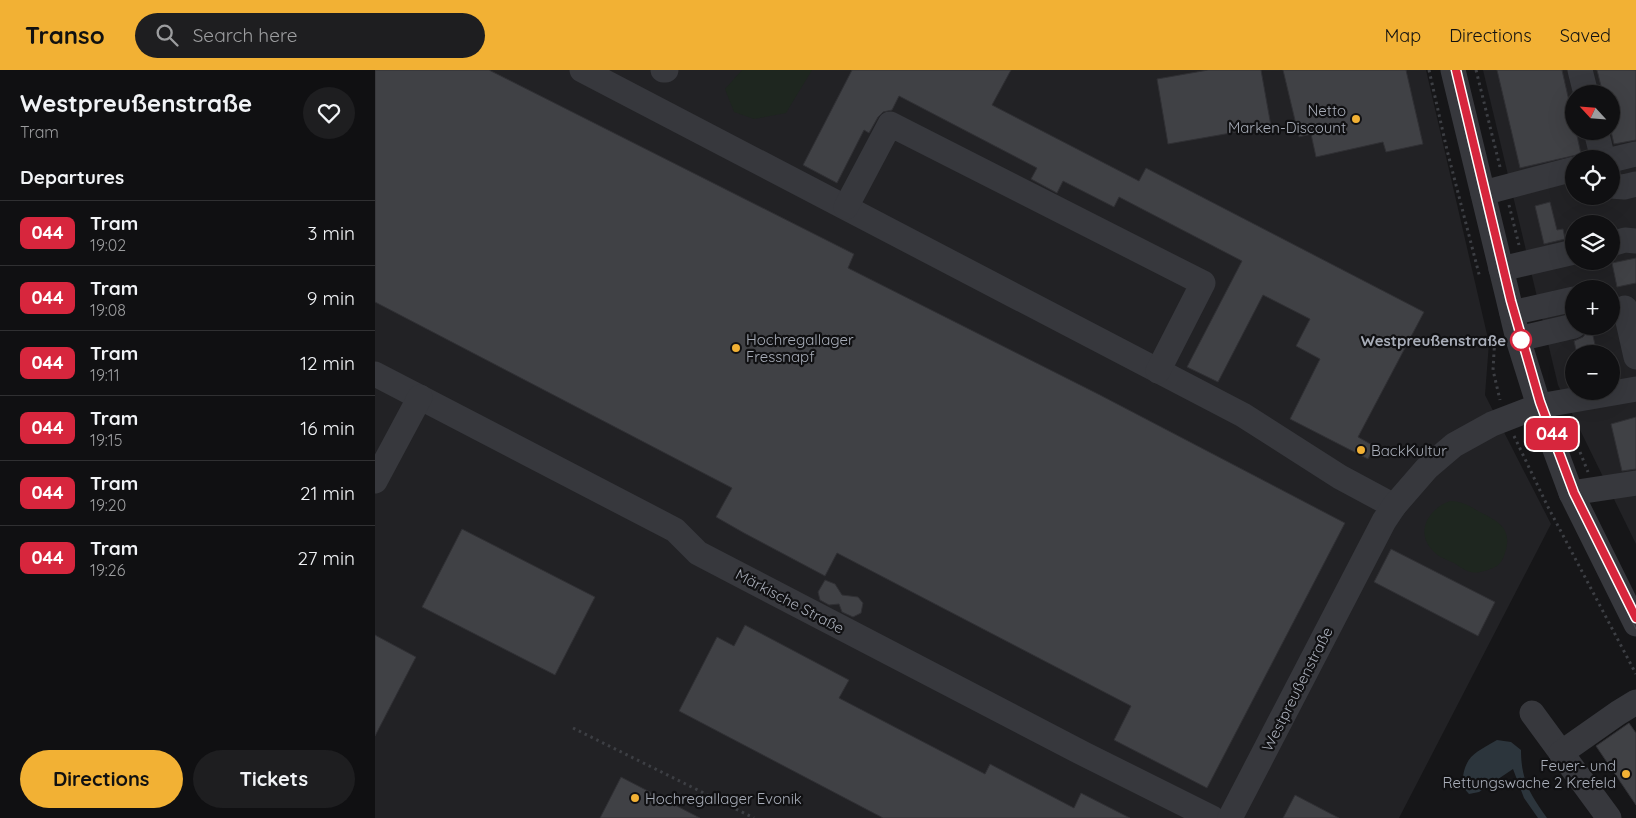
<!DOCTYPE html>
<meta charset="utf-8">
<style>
:root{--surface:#101012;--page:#1e1e20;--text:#f1f3f6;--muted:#9c9d9f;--line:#303032;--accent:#f2b134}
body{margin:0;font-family:Quicksand,sans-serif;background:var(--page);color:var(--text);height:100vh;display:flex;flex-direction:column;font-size:19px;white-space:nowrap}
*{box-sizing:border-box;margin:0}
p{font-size:16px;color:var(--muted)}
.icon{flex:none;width:28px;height:28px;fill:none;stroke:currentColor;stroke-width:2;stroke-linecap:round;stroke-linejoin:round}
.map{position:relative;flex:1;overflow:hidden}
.panel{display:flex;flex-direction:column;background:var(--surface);width:375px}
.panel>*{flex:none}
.badge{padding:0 10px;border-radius:8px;font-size:18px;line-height:32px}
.needle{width:32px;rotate:296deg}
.buttons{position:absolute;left:1190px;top:15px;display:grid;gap:10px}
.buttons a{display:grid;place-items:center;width:55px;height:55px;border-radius:50%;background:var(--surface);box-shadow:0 5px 20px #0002,0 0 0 1px var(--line);font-size:25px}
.map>.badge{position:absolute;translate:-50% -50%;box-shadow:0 0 0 2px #fff}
h2{padding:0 20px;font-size:19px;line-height:45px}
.round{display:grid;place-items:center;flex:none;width:52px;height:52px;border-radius:26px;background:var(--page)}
.headline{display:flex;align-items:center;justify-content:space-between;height:85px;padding:0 20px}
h1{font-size:24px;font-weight:700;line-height:38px}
.button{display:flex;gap:10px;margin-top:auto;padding:10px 20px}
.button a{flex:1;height:58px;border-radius:30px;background:var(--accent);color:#111;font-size:20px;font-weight:700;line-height:58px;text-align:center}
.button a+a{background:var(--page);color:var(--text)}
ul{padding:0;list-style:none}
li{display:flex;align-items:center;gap:15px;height:65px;padding:0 20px;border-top:1px solid var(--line)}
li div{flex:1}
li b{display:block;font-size:19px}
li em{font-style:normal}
li .badge{min-width:55px;font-weight:700;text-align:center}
header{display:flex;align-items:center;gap:30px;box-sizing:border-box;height:70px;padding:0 25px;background:var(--accent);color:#111}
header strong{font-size:24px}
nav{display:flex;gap:28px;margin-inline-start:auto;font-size:18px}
.search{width:350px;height:45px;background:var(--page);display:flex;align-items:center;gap:12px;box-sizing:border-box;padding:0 18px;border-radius:28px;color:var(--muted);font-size:19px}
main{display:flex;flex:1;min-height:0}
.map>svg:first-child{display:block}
.built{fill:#222225;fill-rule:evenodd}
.green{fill:#1e261f}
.water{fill:#2c353c}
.building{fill:#404145;stroke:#303034}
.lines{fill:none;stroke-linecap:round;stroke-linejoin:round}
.path{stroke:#3d3f44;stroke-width:3;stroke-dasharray:2.5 4;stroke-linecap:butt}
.minor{stroke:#37383d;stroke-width:25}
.tram{stroke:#4a4c52;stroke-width:1}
.line-casing{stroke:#fff;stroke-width:11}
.line{stroke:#d7263d;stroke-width:8}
.poi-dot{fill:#f2b134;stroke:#111113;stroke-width:2}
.stop-dot{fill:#fff;stroke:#d7263d;stroke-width:2.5}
.labels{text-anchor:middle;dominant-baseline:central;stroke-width:4.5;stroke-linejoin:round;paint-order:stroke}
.poi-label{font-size:15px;fill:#a8adb8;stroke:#111113;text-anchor:start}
.stop-label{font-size:15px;font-weight:bold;fill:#a8adb8;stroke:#111113;text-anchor:end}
.street-label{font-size:15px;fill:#a8adb8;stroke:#111113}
</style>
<header>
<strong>Transo</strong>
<div class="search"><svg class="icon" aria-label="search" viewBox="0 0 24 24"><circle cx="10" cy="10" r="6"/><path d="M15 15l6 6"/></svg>Search here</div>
<nav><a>Map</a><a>Directions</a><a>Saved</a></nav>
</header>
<main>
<section class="panel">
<div class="headline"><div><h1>Westpreußenstraße</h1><p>Tram</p></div><a class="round"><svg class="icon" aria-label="heart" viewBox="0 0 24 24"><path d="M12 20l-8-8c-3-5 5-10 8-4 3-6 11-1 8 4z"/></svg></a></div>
<h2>Departures</h2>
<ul>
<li><span class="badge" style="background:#d7263d;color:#fff">044</span><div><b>Tram</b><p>19:02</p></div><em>3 min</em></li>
<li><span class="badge" style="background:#d7263d;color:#fff">044</span><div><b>Tram</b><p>19:08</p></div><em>9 min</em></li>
<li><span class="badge" style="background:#d7263d;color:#fff">044</span><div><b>Tram</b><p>19:11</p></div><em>12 min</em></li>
<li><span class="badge" style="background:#d7263d;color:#fff">044</span><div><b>Tram</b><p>19:15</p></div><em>16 min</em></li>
<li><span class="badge" style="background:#d7263d;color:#fff">044</span><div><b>Tram</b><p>19:20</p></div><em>21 min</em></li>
<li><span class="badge" style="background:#d7263d;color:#fff">044</span><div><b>Tram</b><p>19:26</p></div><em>27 min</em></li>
</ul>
<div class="button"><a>Directions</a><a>Tickets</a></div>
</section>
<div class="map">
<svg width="1261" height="748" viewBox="0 0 1261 748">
<rect width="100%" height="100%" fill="#161618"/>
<g class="built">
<path d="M0,0H1051L1114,273L1110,325L1176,454L1024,748H0Z"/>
<path d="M1108,0H1261V474L1183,315ZM1199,24H1236V61H1199ZM1199,89H1236V126H1199ZM1199,154H1236V191H1199ZM1199,219H1236V256H1199ZM1199,284H1236V321H1199Z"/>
</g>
<g class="green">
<path d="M367,0H437L411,43L379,49L359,42L350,19Z"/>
<path d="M1075,431C1086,431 1093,435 1103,441C1123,451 1138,458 1130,483C1128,490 1125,495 1118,498C1112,500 1103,504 1096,502C1090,501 1084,496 1079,493C1072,490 1064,487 1059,482C1039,463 1053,439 1075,431Z"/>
</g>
<path class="water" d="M1122,670L1136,672L1146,680C1146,710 1155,724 1172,748H1163L1149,728L1138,699L1104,722L1094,724L1087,716C1089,686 1098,684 1122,670Z"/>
<g class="building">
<path d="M0,0H114L479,184L473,198L725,325L970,453L832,718L739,670L756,636L462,483L450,506L369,463L341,447L357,418L0,232Z"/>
<path d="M477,0H636L617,35L764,111L771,98L1049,242L983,367L999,376L993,389L915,349L945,289L921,276L935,249L888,225L843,312L812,297L867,191L744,127L739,137L688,111L682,123L656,109L662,98L524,26L517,40L508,42L503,47L494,63L489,60L462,113L428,95Z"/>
<path d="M833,0H886L896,56L793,74L782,9Z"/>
<path d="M908,0H1031L1048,74L1011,82L1008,72L941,87L936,64L924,67Z"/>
<path d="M1122,0H1187L1199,53V61H1201L1206,84L1145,98Z"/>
<path d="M1222,0H1261V70L1239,74L1236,61V24H1228Z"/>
<path d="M1175,132L1182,160L1188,159L1190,169L1169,174L1160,136Z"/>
<path d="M1261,188V213L1242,217L1237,193Z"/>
<path d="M1217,261L1222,284H1202L1199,271L1208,267L1212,262Z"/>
<path d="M1261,347V399L1247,401L1236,354Z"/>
<path d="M87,459L220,527L180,605L47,537Z"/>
<path d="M1016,479L1120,532L1103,566L999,512Z"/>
<path d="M450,510L460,514L467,525L483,527L488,533L486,543L478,547L467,542L464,534L454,535L445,530L443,522Z"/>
<path d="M370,555L474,610L464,628L610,704L615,694L699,738L706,723L755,748H508L304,641L342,567L359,576Z"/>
<path d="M0,565L41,587L0,666Z"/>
<path d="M1254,653L1261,663V735L1221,676Z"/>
<path d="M246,707L325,748H225Z"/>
<path d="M920,725L964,748H908Z"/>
</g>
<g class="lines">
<g class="path">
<path d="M1054,0L1072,80L1105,208"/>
<path d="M1101,0L1125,97"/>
<path d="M1134,135L1144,175"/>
<path d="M1120,265L1118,300L1125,330"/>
<path d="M1139,366L1172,435L1261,604"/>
<path d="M1205,382L1213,402"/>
<path d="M198,658L379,748"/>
</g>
<g class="minor">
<path d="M207,0L868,345L965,407L1019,436"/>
<path d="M288,0H291"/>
<path d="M1078,0L1131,219L1143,269L1164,336L1196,423L1261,554"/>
<path d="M1205,0L1211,24"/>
<path d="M1221,61L1228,89"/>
<path d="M1236,90L1261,84"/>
<path d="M1236,116L1249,117L1261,114"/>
<path d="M1108,123L1199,99"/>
<path d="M471,137L515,54L828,213L783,301"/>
<path d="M1236,174L1250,170L1261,171"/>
<path d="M1126,199L1199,182"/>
<path d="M1250,238L1261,287"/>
<path d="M1137,243L1199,229"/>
<path d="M1143,269L1199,256"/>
<path d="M0,304L300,460L323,483L709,684L837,748"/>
<path d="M0,411L45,327"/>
<path d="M1196,423L1261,413"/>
<path d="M1157,643L1234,748"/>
<path d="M1186,683L1243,643L1261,632"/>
<path d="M855,748L1009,451L1019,436L1052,398L1079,375L1117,354L1164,336L1261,319"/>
</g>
<path class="tram" d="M1076,0L1128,220L1161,334L1194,423L1261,559"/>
</g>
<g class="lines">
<g class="line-casing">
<path id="line" d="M1081,0L1136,231L1165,332L1199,423L1261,548"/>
</g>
<use href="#line" class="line"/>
</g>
<g class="poi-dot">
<circle cx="981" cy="49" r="5"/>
<circle cx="361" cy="278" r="5"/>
<circle cx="986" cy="380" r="5"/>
<circle cx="1251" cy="704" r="5"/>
<circle cx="260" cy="728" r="5"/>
</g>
<circle class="stop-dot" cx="1146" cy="270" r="10"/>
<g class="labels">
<g class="poi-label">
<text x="971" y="40" text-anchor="end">Netto<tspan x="971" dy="17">Marken-Discount</tspan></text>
<text x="371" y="269">Hochregallager<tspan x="371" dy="17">Fressnapf</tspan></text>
<text x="996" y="380">BackKultur</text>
<text x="1241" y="695" text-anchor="end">Feuer- und<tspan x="1241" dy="17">Rettungswache 2 Krefeld</tspan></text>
<text x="270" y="728">Hochregallager Evonik</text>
</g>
<g class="stop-label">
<text x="1131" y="270">Westpreußenstraße</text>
</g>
<g class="street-label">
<text transform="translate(415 531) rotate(28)">Märkische Straße</text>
<text transform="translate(922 619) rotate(-63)">Westpreußenstraße</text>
</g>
</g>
</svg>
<div class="buttons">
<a><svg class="needle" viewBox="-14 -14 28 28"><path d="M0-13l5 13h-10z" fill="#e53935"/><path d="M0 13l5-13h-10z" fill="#9c9d9f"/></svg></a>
<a><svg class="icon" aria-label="locate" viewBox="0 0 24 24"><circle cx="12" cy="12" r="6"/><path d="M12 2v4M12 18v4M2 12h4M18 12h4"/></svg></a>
<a><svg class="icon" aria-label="layers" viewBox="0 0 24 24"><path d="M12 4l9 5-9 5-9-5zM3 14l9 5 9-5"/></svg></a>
<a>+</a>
<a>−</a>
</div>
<b class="badge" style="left:1177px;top:364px;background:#d7263d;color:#fff">044</b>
</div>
</main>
